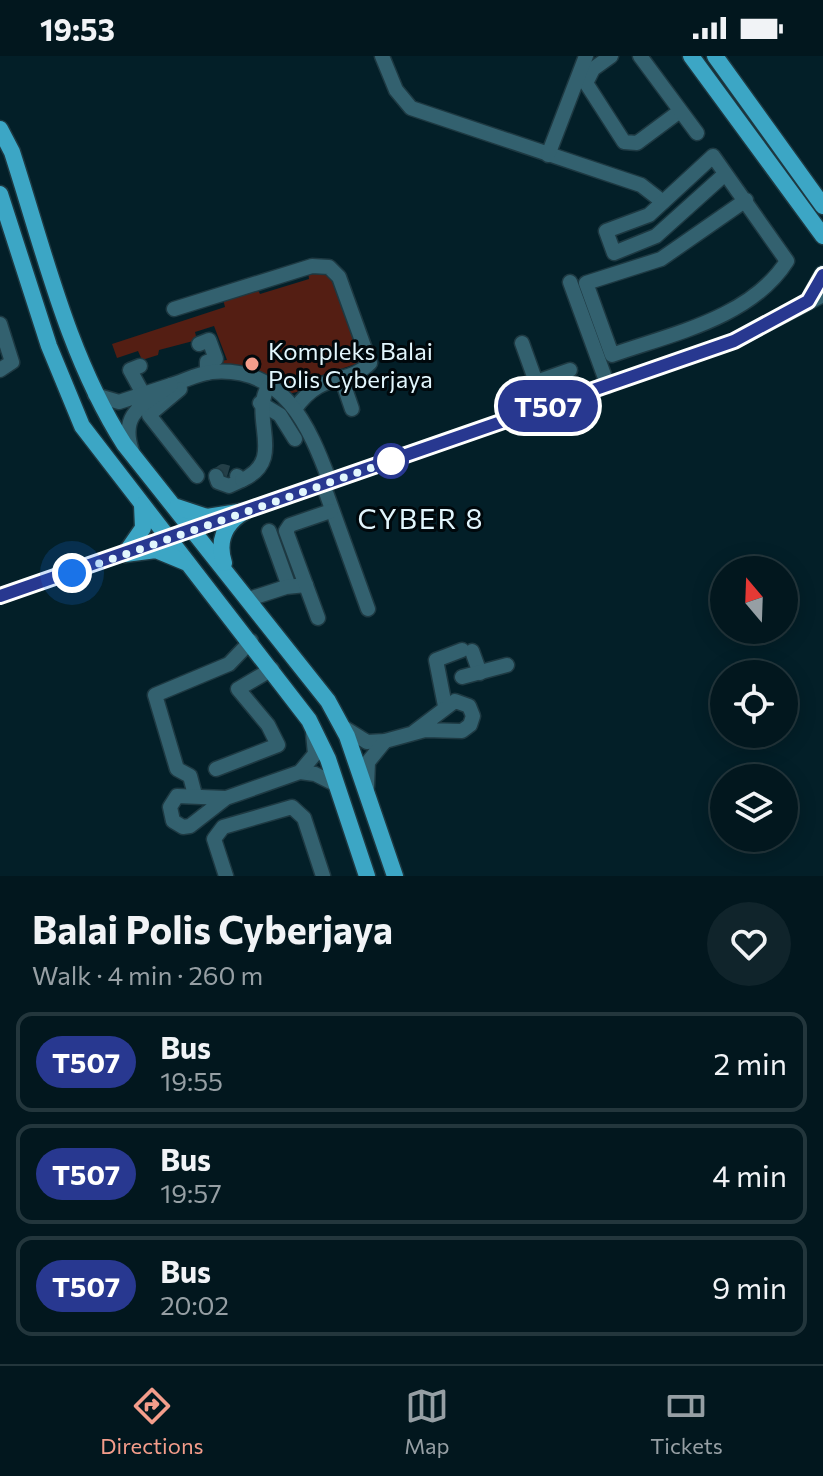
<!DOCTYPE html>
<meta charset="utf-8">
<style>
:root{--surface:#02171e;--page:#10242b;--text:#f1f3f6;--muted:#969fa4;--line:#23363c;--accent:#f49d8b}
body{margin:0;font-family:Commissioner,sans-serif;background:var(--page);color:var(--text);height:100vh;display:flex;flex-direction:column;font-size:30px;white-space:nowrap}
*{box-sizing:border-box;margin:0}
p{font-size:26px;color:var(--muted)}
.icon{flex:none;width:44px;height:44px;fill:none;stroke:currentColor;stroke-width:2;stroke-linecap:round;stroke-linejoin:round}
.map{position:relative;height:820px;overflow:hidden}
.drawer{display:flex;flex-direction:column;background:var(--surface);flex:1}
.drawer>*{flex:none}
.badge{padding:0 16px;border-radius:26px;font-size:28px;line-height:52px}
.needle{width:52px;rotate:341deg}
.buttons{position:absolute;left:710px;top:500px;display:grid;gap:16px}
.buttons a{display:grid;place-items:center;width:88px;height:88px;border-radius:50%;background:var(--surface);box-shadow:0 4px 20px #0003,0 0 0 2px var(--line);font-size:40px}
.you{position:absolute;width:40px;height:40px;margin:-20px;border:6px solid #fff;border-radius:50%;background:#1a73e8;box-shadow:0 0 0 12px #1a73e833}
.map>.badge{position:absolute;translate:-50% -50%;box-shadow:0 0 0 4px #fff}
.round{display:grid;place-items:center;flex:none;width:84px;height:84px;border-radius:42px;background:var(--page)}
.headline{display:flex;align-items:center;justify-content:space-between;height:136px;padding:0 32px}
h1{font-size:38px;font-weight:700;line-height:60px}
ul{padding:0;list-style:none}
li{display:flex;align-items:center;gap:24px;height:100px;margin:0 16px 12px;padding:0 16px;border:4px solid var(--line);border-radius:16px}
li div{flex:1}
li b{display:block;font-size:30px}
li em{font-style:normal}
li .badge{min-width:88px;font-weight:700;text-align:center}
.status{display:flex;justify-content:space-between;align-items:center;height:56px;padding:0 40px;background:var(--surface);direction:ltr}
.status svg{height:22px;fill:currentColor}
.menu{display:flex;justify-content:space-around;align-items:center;height:112px;border-top:2px solid var(--line);background:var(--surface);font-size:22px;color:var(--muted)}
.menu a{display:grid;justify-items:center;gap:4px}
.menu .on{color:var(--accent)}
.map>svg:first-child{display:block}
.green{fill:#541e13}
.lines{fill:none;stroke-linecap:round;stroke-linejoin:round}
.minor-tunnel{stroke:#243f48;stroke-width:14;stroke-dasharray:14 7;stroke-linecap:butt}
.minor-casing{stroke:#1e3942;stroke-width:17}
.major-casing{stroke:#1e3942;stroke-width:19}
.minor{stroke:#33616f;stroke-width:14}
.major{stroke:#3ca6c5;stroke-width:16}
.line-casing{stroke:#fff;stroke-width:18}
.line{stroke:#283890;stroke-width:12}
.walk{stroke:#e2f6fd;stroke-width:8;stroke-dasharray:0 14.4}
.poi-dot{fill:#f49d8b;stroke:#00080c;stroke-width:3}
.stop-dot{fill:#fff;stroke:#283890;stroke-width:4}
.labels{text-anchor:middle;dominant-baseline:central;stroke-width:6;stroke-linejoin:round;paint-order:stroke}
.poi-label{font-size:24px;fill:#e2f6fd;stroke:#00080c;text-anchor:start}
.quarter-label{font-size:28px;letter-spacing:2px;fill:#e2f6fd;stroke:#00080c}
</style>
<div class="status"><b>19:53</b><svg viewBox="0 0 49 12"><path d="M0 12V9h3v3zM5 12V6h3v6zM10 12V3h3v9zM15 12V0h3v12zM26 1h20v11H26zM47 4h2v5h-2z"/></svg></div>
<div class="map">
<svg width="823" height="820" viewBox="0 0 823 820">
<rect width="100%" height="100%" fill="#031f28"/>
<path class="green" d="M308,215L324,216L333,224L362,306L310,323L297,336L288,338L215,313L218,305L227,304L214,270L195,276L197,284L159,294L158,299L142,304L138,295L117,302L112,288L225,251L223,243L257,232L260,238L309,223Z"/>
<g class="lines">
<path class="minor-tunnel" d="M216,420L223,415L237,419"/>
<g class="minor-casing">
<g id="minor">
<path d="M382,0L396,34L411,52L641,129L663,146"/>
<path d="M611,0L593,13L586,27L624,86L637,87L680,55"/>
<path d="M640,0L697,77"/>
<path d="M548,99L586,0"/>
<path d="M725,118L656,180L614,197L606,175L649,159L713,100L787,205C751,262 671,278 612,299L586,227L661,203L746,144"/>
<path d="M570,226L608,330"/>
<path d="M174,253L312,210L329,211L339,221L370,307C348,330 322,314 295,353"/>
<path d="M0,268L12,306L0,314"/>
<path d="M522,287L545,351"/>
<path d="M199,288L209,284L216,303L207,306V317"/>
<path d="M140,310L130,314L147,345"/>
<path d="M341,321L352,353"/>
<path d="M536,326L570,314"/>
<path d="M171,329C184,325 199,317 212,316C284,310 309,370 330,426"/>
<path d="M180,333L149,359L197,420"/>
<path d="M95,339L119,346L171,329C143,349 119,357 132,395"/>
<path d="M260,347L280,359L295,383"/>
<path d="M216,420L218,426L229,430L242,424L237,420"/>
<path d="M242,424C288,403 248,362 269,329"/>
<path d="M323,428L368,553"/>
<path d="M269,475L287,525"/>
<path d="M0,540L734,285L823,239"/>
<path d="M249,543L286,531L306,529"/>
<path d="M318,562L286,475L290,469L331,455"/>
<path d="M472,595L480,617"/>
<path d="M462,621L507,609"/>
<path d="M445,650L436,604L462,594"/>
<path d="M343,671L367,686L385,685L425,674L462,675L470,669L473,660L469,650L455,645L414,676"/>
<path d="M216,713L278,689L268,669L238,633L272,613"/>
<path d="M300,716L315,718L337,729"/>
<path d="M367,731L368,706L385,685"/>
<path d="M195,739L190,720L177,713L155,639L229,608L251,585"/>
<path d="M226,742L177,740L170,751L173,765L183,771L190,770L226,742L300,716L315,698L313,677"/>
<path d="M226,820L214,783L223,771L292,751L304,762L323,820"/>
</g>
</g>
<g class="major-casing">
<g id="major">
<path d="M691,0L823,180"/>
<path d="M715,0L823,150"/>
<path d="M0,73L12,96C44,195 68,300 124,388L328,645L347,680L395,820"/>
<path d="M0,138L49,290L82,370L309,664L328,703L367,820"/>
<path d="M812,238L823,218"/>
<path d="M177,451L207,461L245,455"/>
<path d="M125,498L156,494L185,506"/>
<path d="M125,498L143,472L142,449"/>
<path d="M224,507C217,485 224,468 244,456"/>
</g>
</g>
<use href="#minor" class="minor"/>
<use href="#major" class="major"/>
</g>
<g class="lines">
<g class="line-casing">
<path id="line" d="M0,540L734,285L808,245L823,219"/>
</g>
<use href="#line" class="line"/>
<path class="walk" d="M72,517L391,405"/>
</g>
<circle class="poi-dot" cx="252" cy="308" r="8"/>
<circle class="stop-dot" cx="391" cy="405" r="16"/>
<g class="labels">
<g class="poi-label">
<text x="268" y="294">Kompleks Balai<tspan x="268" dy="28">Polis Cyberjaya</tspan></text>
</g>
<g class="quarter-label">
<text x="421" y="462">CYBER 8</text>
</g>
</g>
</svg>
<div class="buttons">
<a><svg class="needle" viewBox="-14 -14 28 28"><path d="M0-13l5 13h-10z" fill="#e53935"/><path d="M0 13l5-13h-10z" fill="#969fa4"/></svg></a>
<a><svg class="icon" aria-label="locate" viewBox="0 0 24 24"><circle cx="12" cy="12" r="6"/><path d="M12 2v4M12 18v4M2 12h4M18 12h4"/></svg></a>
<a><svg class="icon" aria-label="layers" viewBox="0 0 24 24"><path d="M12 4l9 5-9 5-9-5zM3 14l9 5 9-5"/></svg></a>
</div>
<div class="you" style="left:72px;top:517px"></div>
<b class="badge" style="left:548px;top:350px;background:#283890;color:#fff">T507</b>
</div>
<section class="drawer">
<div class="headline"><div><h1>Balai Polis Cyberjaya</h1><p>Walk · 4 min · 260 m</p></div><a class="round"><svg class="icon" aria-label="heart" viewBox="0 0 24 24"><path d="M12 20l-8-8c-3-5 5-10 8-4 3-6 11-1 8 4z"/></svg></a></div>
<ul>
<li><span class="badge" style="background:#283890;color:#fff">T507</span><div><b>Bus</b><p>19:55</p></div><em>2 min</em></li>
<li><span class="badge" style="background:#283890;color:#fff">T507</span><div><b>Bus</b><p>19:57</p></div><em>4 min</em></li>
<li><span class="badge" style="background:#283890;color:#fff">T507</span><div><b>Bus</b><p>20:02</p></div><em>9 min</em></li>
</ul>
</section>
<nav class="menu">
<a class="on"><svg class="icon" aria-label="directions" viewBox="0 0 24 24"><path d="M12 3l9 9-9 9-9-9zM9 14v-3h6M13 9l2 2-2 2"/></svg>Directions</a>
<a><svg class="icon" aria-label="map" viewBox="0 0 24 24"><path d="M3 6l6-2 6 2 6-2v14l-6 2-6-2-6 2zM9 4v14M15 6v14"/></svg>Map</a>
<a><svg class="icon" aria-label="tickets" viewBox="0 0 24 24"><path d="M3 7h18v10H3zM15 7v10"/></svg>Tickets</a>
</nav>
